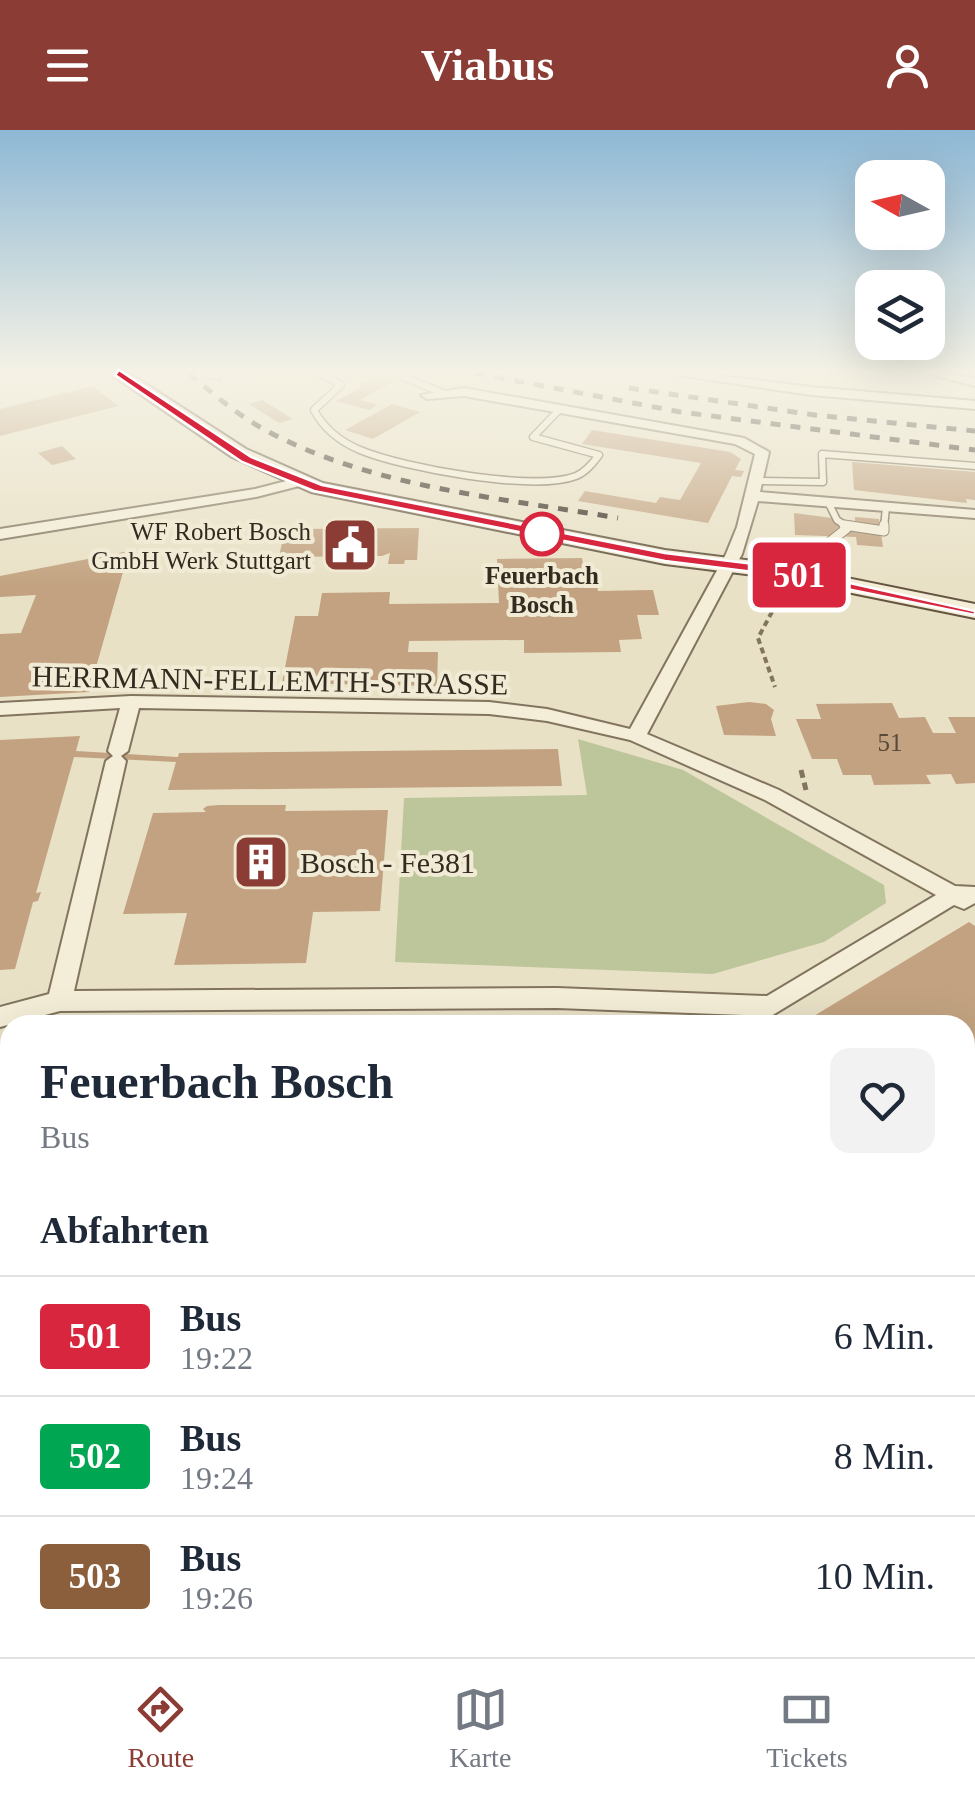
<!DOCTYPE html>
<html lang="de">
<style>
:root{--surface:#fff;--page:#f2f2f3;--text:#1f2937;--muted:#747a83;--line:#e0e1e3;--accent:#8a3c35}
body{margin:0;font-family:Georgia,serif;background:var(--page);color:var(--text);height:100vh;display:flex;flex-direction:column;font-size:38px;white-space:nowrap}
*{box-sizing:border-box;margin:0}
p{font-size:32px;color:var(--muted)}
.icon{flex:none;width:55px;height:55px;fill:none;stroke:currentColor;stroke-width:2;stroke-linecap:round;stroke-linejoin:round}
.map{position:relative;flex:1;overflow:hidden}
.panel{position:absolute;left:0px;top:885px;width:975px;height:642px;display:flex;flex-direction:column;background:var(--surface);border-radius:30px 30px 0 0;box-shadow:0 10px 40px #0002}
.panel>*{flex:none}
.badge{padding:0 20px;border-radius:8px;font-size:35px;line-height:65px}
.needle{width:65px;rotate:278deg}
.tools{position:absolute;left:855px;top:30px;display:grid;gap:20px}
.tools a{display:grid;place-items:center;width:90px;height:90px;border-radius:20px;background:var(--surface);box-shadow:0 10px 40px #0002;font-size:50px}
.map>.badge{position:absolute;translate:-50% -50%;box-shadow:0 0 0 5px #fff}
h2{padding:0 40px;font-size:38px;line-height:90px}
.round{display:grid;place-items:center;flex:none;width:105px;height:105px;border-radius:20px;background:var(--page)}
.overview{display:flex;align-items:center;justify-content:space-between;height:170px;padding:0 40px}
h1{font-size:48px;font-weight:700;line-height:75px}
ul{padding:0;list-style:none}
li{display:flex;align-items:center;gap:30px;height:120px;padding:0 40px;border-top:2px solid var(--line)}
li div{flex:1}
li b{display:block;font-size:38px}
li em{font-style:normal}
li .badge{min-width:110px;font-weight:700;text-align:center}
header{display:flex;justify-content:space-between;align-items:center;height:130px;padding:0 40px;background:var(--accent);color:#fff;font-size:45px;font-weight:700}
.tabs{display:flex;justify-content:space-around;align-items:center;height:140px;border-top:2px solid var(--line);background:var(--surface);font-size:28px;color:var(--muted)}
.tabs a{display:grid;justify-items:center;gap:5px}
.tabs .on{color:var(--accent)}
.map>svg:first-child{display:block}
.green{fill:#bdc59b}
.building{fill:#c2a280}
.lines{fill:none;stroke-linecap:round;stroke-linejoin:round}
.lane-far1-casing{stroke:#82745e;stroke-width:9}
.lane-casing{stroke:#82745e;stroke-width:11}
.street-casing{stroke:#82745e;stroke-width:4}
.secondary-casing{stroke:#645541;stroke-width:4}
.path-far1{stroke:#82745e;stroke-width:4;stroke-dasharray:6 4;stroke-linecap:butt}
.path{stroke:#82745e;stroke-width:5;stroke-dasharray:8 5;stroke-linecap:butt}
.lane-far1{stroke:#f4eed8;stroke-width:6}
.lane{stroke:#f4eed8;stroke-width:9}
.street{fill:#f4eed8;fill-rule:evenodd}
.secondary{fill:#f4eed8;fill-rule:evenodd}
.rail{stroke:#342b20;stroke-width:5;stroke-dasharray:10 10;stroke-linecap:butt}
.line{fill:#d7263d;stroke:#fff;stroke-width:2.5}
.stop-dot{fill:#fff;stroke:#d7263d;stroke-width:5}
.labels{text-anchor:middle;dominant-baseline:central;stroke-width:8;stroke-linejoin:round;paint-order:stroke}
.far-poi-label{font-size:25px;fill:#342b20;stroke:#f1ebd5;text-anchor:end}
.far-stop-label{font-size:25px;font-weight:bold;fill:#342b20;stroke:#f1ebd5}
.number-label{font-size:25px;fill:#584938}
.street-label{font-size:30px;fill:#342b20;stroke:#f1ebd5}
.poi-label{font-size:30px;fill:#342b20;stroke:#f1ebd5;text-anchor:start}
</style>
<header><svg class="icon" aria-label="menu" viewBox="0 0 24 24"><path d="M4 6h16M4 12h16M4 18h16"/></svg>Viabus<svg class="icon" aria-label="person" viewBox="0 0 24 24"><circle cx="12" cy="8" r="4"/><path d="M4 21q1-7 8-7t8 7"/></svg></header>
<div class="map">
<svg width="975" height="1527" viewBox="0 0 975 1527">
<rect width="100%" height="100%" fill="#e9e1c6"/>
<path class="green" d="M578,609L683,640L884,755L886,773L824,812L713,844L395,832L404,668L587,665Z"/>
<g class="building">
<path d="M382,246L396,250L360,270L378,275L369,280L336,271L362,257L357,255Z"/>
<path d="M93,256L118,276L0,306V279Z"/>
<path d="M262,270L293,289L279,293L249,274Z"/>
<path d="M392,274L420,282L373,309L345,300Z"/>
<path d="M592,300L730,322L741,329L735,340L744,341L741,347L732,346L708,393L578,371L585,361L656,373L660,367L680,370L701,333L582,314Z"/>
<path d="M62,316L76,329L52,335L38,323Z"/>
<path d="M852,332L975,342V370L966,369L967,373L854,360Z"/>
<path d="M794,383L855,391V387L879,389L883,417L857,415L856,407L795,405Z"/>
<path d="M419,398L417,430H405L404,434H388L390,423L382,426L279,427L283,408L298,407L300,399Z"/>
<path d="M129,421L89,562L0,567V504L21,503L36,465L0,467V446Z"/>
<path d="M582,428L586,449H596L598,461L653,460L659,485H637L642,509L619,510L621,522L524,523V510L409,511L408,522H438L437,556L282,553L295,486H318L322,463L390,462L389,474L499,473L497,429Z"/>
<path d="M749,572L766,574L774,580L771,589L776,606L724,605L716,576Z"/>
<path d="M892,573L899,588L925,587L933,603H956L948,587H975V653L956,654L951,644L926,645L931,654L874,655L871,645H843L837,629H812L796,589H821L816,574Z"/>
<path d="M80,606L76,621L178,627L179,623L558,619L562,656L168,660L176,632L74,627L36,763L41,762L38,771L33,772L15,839L0,840V610Z"/>
<path d="M219,675H286L285,681L388,680L380,781L313,782L306,833L174,835L187,783L123,784L153,683L206,682L203,679L207,676Z"/>
<path d="M969,792L975,796V1527H16L18,1518H965V895H799Z"/>
<path d="M9,1011L10,1491L0,1492V1061L5,1045H0V1040Z"/>
</g>
<g class="lines">
<g class="lane-far1-casing">
<g id="lane-far1">
<path d="M205,243L217,247"/>
<path d="M320,243L341,255L314,280C324,299 341,312 360,320C403,338 534,362 576,346C586,342 593,333 599,325L533,307L558,281"/>
<path d="M394,243L445,264"/>
<path d="M757,351L823,352L822,324L975,336"/>
<path d="M828,372L837,390L849,398"/>
<path d="M884,398L886,377"/>
</g>
</g>
<g class="lane-casing">
<g id="lane">
<path d="M844,395L884,401V395"/>
<path d="M822,418L846,399"/>
</g>
</g>
<g class="street-casing">
<g id="street">
<path d="M664,243H697L811,257L975,271V279L811,265Z"/>
<path d="M934,243L975,248V256L936,246Z"/>
<path d="M464,258L744,308L769,322L760,362L975,380V388L758,371L742,424L647,604L779,660L955,756L975,757V773L964,779L954,775L771,886L557,878L60,881L0,897V877L49,864L106,631L113,626L108,621L120,578L0,585V573L131,566L489,572L547,579L630,599L726,424L737,397L755,324L735,314L464,266L427,269L421,265ZM139,578L489,584L547,591L630,610L765,670L936,765L767,866L557,858L74,861L126,631L121,626L128,621Z"/>
<path d="M298,348L303,349V355L256,367L0,409V399L255,359Z"/>
</g>
</g>
<g class="secondary-casing">
<path id="secondary" d="M109,243H129L246,319L323,353L665,420L778,434L975,474V488L778,448L665,434L311,362L232,327Z"/>
</g>
<path class="path-far1" d="M773,462V480L758,508L775,557"/>
<path class="path" d="M801,640L806,660"/>
<use href="#lane-far1" class="lane-far1"/>
<use href="#lane" class="lane"/>
<use href="#street" class="street"/>
<use href="#secondary" class="secondary"/>
<g class="rail">
<path d="M189,243C214,265 240,287 269,302C375,358 502,368 618,388"/>
<path d="M475,243L681,282L975,320"/>
<path d="M629,258L815,285L975,301"/>
</g>
</g>
<linearGradient id="sky" x2="0" y2="1"><stop stop-color="#8eb8d5"/><stop offset="0.53" stop-color="#f5f2e5"/><stop offset="1" stop-color="#f5f2e5" stop-opacity="0"/></linearGradient>
<rect width="975" height="457" fill="url(#sky)"/>
<path class="line" d="M119,240L251,327L322,355L665,423L778,437L975,481V485L778,445L665,431L314,361L242,332L115,245Z"/>
<defs>
<g id="civic-square" transform="scale(2.875)"><rect x="-9" y="-9" width="18" height="18" rx="4" fill="#8a3c35" stroke="#f1ebd5"/><path d="M-.6-6.5H3V-4.5H.6V-3L4-1V1h2V6H-6V1h2V-1L-.6-3ZM-1.2 2.5V6h2.4V2.5Z" fill="#fff"/></g>
<g id="building-square" transform="scale(2.875)"><rect x="-9" y="-9" width="18" height="18" rx="4" fill="#8a3c35" stroke="#f1ebd5"/><path d="M-4-6H4V6H1V3H-1V6H-4ZM-2.5-4.3h1.7v1.8h-1.7ZM.8-4.3h1.7v1.8H.8ZM-2.5-1h1.7V.8h-1.7ZM.8-1h1.7V.8H.8Z" fill="#fff"/></g>
</defs>
<g fill-rule="evenodd">
<use href="#civic-square" x="350" y="415"/>
<use href="#building-square" x="261" y="732"/>
</g>
<circle class="stop-dot" cx="542" cy="404" r="20"/>
<g class="labels">
<g class="far-poi-label">
<text x="311" y="401">WF Robert Bosch<tspan x="311" dy="29">GmbH Werk Stuttgart</tspan></text>
</g>
<g class="far-stop-label">
<text x="542" y="445">Feuerbach<tspan x="542" dy="29">Bosch</tspan></text>
</g>
<g class="number-label">
<text x="890" y="612">51</text>
</g>
<g class="street-label">
<text transform="translate(270 550) rotate(1)">HERRMANN-FELLEMTH-STRASSE</text>
</g>
<g class="poi-label">
<text x="300" y="732">Bosch - Fe381</text>
</g>
</g>
</svg>
<div class="tools">
<a><svg class="needle" viewBox="-14 -14 28 28"><path d="M0-13l5 13h-10z" fill="#e53935"/><path d="M0 13l5-13h-10z" fill="#747a83"/></svg></a>
<a><svg class="icon" aria-label="layers" viewBox="0 0 24 24"><path d="M12 4l9 5-9 5-9-5zM3 14l9 5 9-5"/></svg></a>
</div>
<b class="badge" style="left:799px;top:445px;background:#d7263d;color:#fff">501</b>
<section class="panel">
<div class="overview"><div><h1>Feuerbach Bosch</h1><p>Bus</p></div><a class="round"><svg class="icon" aria-label="heart" viewBox="0 0 24 24"><path d="M12 20l-8-8c-3-5 5-10 8-4 3-6 11-1 8 4z"/></svg></a></div>
<h2>Abfahrten</h2>
<ul>
<li><span class="badge" style="background:#d7263d;color:#fff">501</span><div><b>Bus</b><p>19:22</p></div><em>6 Min.</em></li>
<li><span class="badge" style="background:#00a651;color:#fff">502</span><div><b>Bus</b><p>19:24</p></div><em>8 Min.</em></li>
<li><span class="badge" style="background:#8b5e3c;color:#fff">503</span><div><b>Bus</b><p>19:26</p></div><em>10 Min.</em></li>
</ul>
</section>
</div>
<nav class="tabs">
<a class="on"><svg class="icon" aria-label="directions" viewBox="0 0 24 24"><path d="M12 3l9 9-9 9-9-9zM9 14v-3h6M13 9l2 2-2 2"/></svg>Route</a>
<a><svg class="icon" aria-label="map" viewBox="0 0 24 24"><path d="M3 6l6-2 6 2 6-2v14l-6 2-6-2-6 2zM9 4v14M15 6v14"/></svg>Karte</a>
<a><svg class="icon" aria-label="tickets" viewBox="0 0 24 24"><path d="M3 7h18v10H3zM15 7v10"/></svg>Tickets</a>
</nav>
